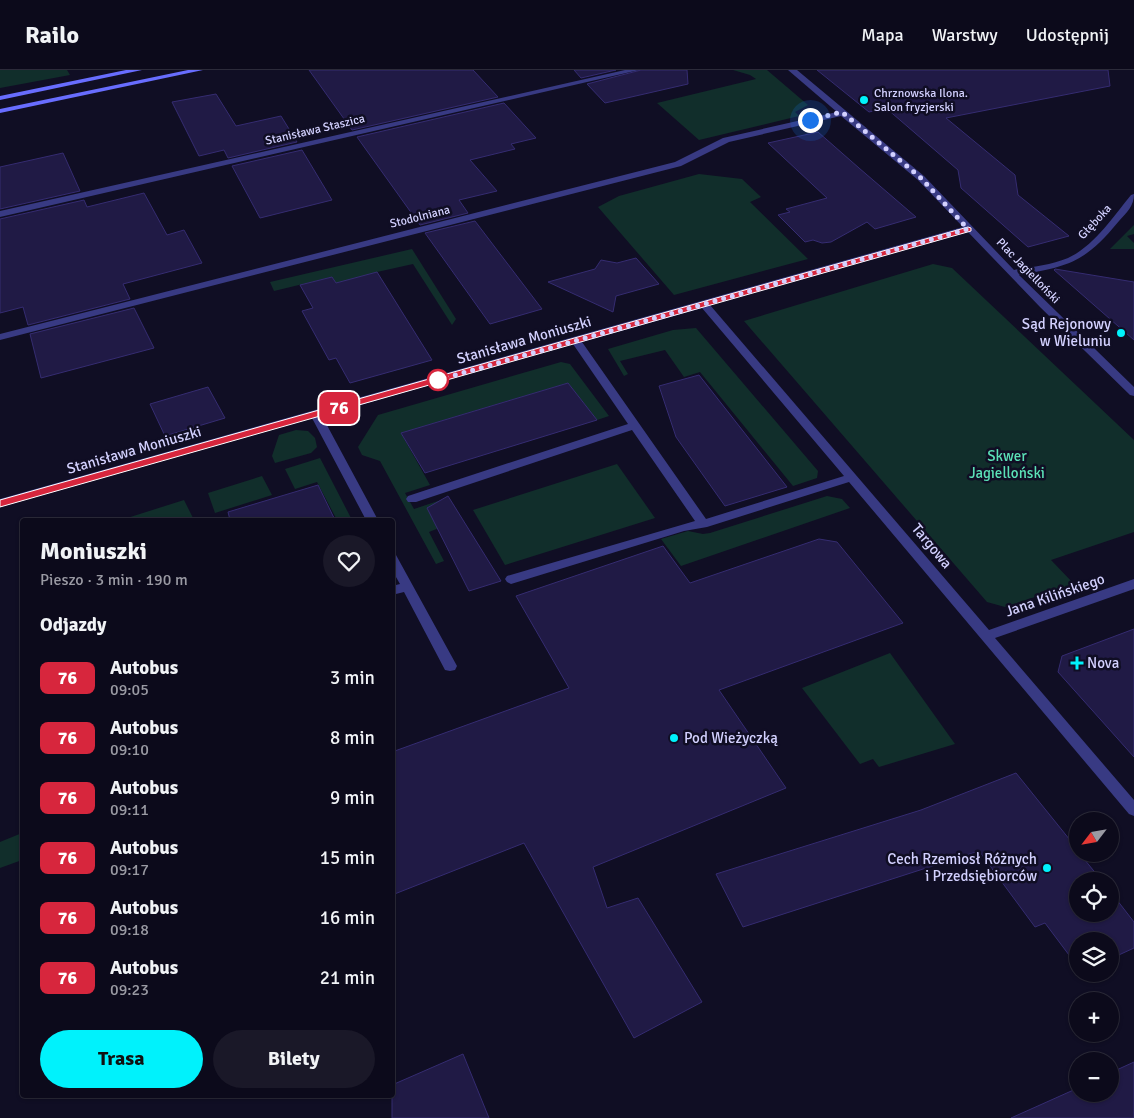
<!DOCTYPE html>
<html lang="pl">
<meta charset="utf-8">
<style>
:root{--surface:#0c0a1b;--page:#1a1828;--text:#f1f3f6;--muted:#9a9aa3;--line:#2c2b3a;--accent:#00f2fc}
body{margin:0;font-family:Signika,sans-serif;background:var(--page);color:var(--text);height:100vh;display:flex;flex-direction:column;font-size:19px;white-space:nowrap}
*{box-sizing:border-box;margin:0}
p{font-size:16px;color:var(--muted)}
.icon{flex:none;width:28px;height:28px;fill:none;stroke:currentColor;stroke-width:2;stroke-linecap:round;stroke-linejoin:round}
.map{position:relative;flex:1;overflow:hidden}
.panel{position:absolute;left:20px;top:448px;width:375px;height:580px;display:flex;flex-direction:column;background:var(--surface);border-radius:5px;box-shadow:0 1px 4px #0004,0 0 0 1px var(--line)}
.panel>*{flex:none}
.badge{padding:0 10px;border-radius:8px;font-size:18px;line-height:32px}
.needle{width:32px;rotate:239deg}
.tools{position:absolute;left:1069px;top:742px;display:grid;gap:10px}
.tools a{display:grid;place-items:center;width:50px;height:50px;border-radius:50%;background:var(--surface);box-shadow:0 1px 4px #0004,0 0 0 1px var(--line);font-size:25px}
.you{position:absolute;width:25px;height:25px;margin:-12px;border:4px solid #fff;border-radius:50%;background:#1a73e8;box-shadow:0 0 0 8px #1a73e833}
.map>.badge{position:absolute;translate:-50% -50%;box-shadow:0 0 0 2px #fff}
h2{padding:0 20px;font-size:19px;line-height:45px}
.round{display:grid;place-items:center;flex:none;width:52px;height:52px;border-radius:26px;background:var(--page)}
.headline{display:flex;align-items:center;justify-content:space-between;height:85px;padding:0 20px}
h1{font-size:24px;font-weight:700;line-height:38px}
.primary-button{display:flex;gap:10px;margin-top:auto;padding:10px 20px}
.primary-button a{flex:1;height:58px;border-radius:30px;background:var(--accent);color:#111;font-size:20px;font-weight:700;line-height:58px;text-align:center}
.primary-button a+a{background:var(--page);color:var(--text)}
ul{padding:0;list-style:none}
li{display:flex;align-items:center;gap:15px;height:60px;padding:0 20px}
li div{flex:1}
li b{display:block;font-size:19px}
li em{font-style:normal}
li .badge{min-width:55px;font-weight:700;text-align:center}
header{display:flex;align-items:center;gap:30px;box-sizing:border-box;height:70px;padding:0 25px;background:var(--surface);border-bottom:1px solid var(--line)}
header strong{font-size:24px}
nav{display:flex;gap:28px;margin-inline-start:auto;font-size:18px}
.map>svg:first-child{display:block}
.green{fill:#112e2b}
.building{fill:#201a45;stroke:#352c71}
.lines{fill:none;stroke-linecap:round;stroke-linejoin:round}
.minor{fill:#383a83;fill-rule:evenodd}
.secondary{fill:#686dff;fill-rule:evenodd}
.line{fill:#d7263d;stroke:#fff}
.walk{stroke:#d3d1ff;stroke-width:5;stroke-dasharray:0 9}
.poi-dot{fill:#00f2fc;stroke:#100e24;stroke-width:2}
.stop-dot{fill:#fff;stroke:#d7263d;stroke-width:2.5}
.labels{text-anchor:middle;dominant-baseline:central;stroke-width:5;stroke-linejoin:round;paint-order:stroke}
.far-poi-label{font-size:12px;fill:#d3d1ff;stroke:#100e24;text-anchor:start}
.far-street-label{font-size:12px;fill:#d3d1ff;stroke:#100e24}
.poi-label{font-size:15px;fill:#d3d1ff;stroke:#100e24;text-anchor:end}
.street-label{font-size:15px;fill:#d3d1ff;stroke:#100e24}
.park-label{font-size:15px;fill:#5be1b7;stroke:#100e24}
</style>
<header>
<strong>Railo</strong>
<nav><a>Mapa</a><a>Warstwy</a><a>Udostępnij</a></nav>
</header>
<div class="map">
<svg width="1134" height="1048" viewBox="0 0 1134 1048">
<rect width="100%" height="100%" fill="#100e24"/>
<g class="green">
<path d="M0,0H67L70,5L0,18Z"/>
<path d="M733,0H767L808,35L795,42L799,46L699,70L657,33L756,9L750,5Z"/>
<path d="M699,104L742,109L761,127L750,132L808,189L674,225L598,137L619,126Z"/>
<path d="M1134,155V164L1127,166L1134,173V179H1110Z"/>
<path d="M412,179L456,249L452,255L413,194L377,202L374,246L405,298L390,302L332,207L274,221L270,212Z"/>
<path d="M933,194L952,198L1134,370V462L1051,490L1074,514L1005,537L987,532L744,251Z"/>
<path d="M696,258L818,401L817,408L793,416L700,302L684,307L665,280L620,291L628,304L624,306L608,279L673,260Z"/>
<path d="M561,292L570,294L609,346L597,350L568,313L401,363L430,415L405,423L414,439L441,430L454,452L429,462L444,491L436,494L380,391L362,385L358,377L378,345Z"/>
<path d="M296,360L308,361L315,368L317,377L311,383L275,393L272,386L279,365Z"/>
<path d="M320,388L352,450H337L317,412L295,419L285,399Z"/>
<path d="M617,394L655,448L505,495L473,440Z"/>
<path d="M262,406L272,425L215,443L208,423Z"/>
<path d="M827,426L842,429L850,438L681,496L661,469L688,461L703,464L710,463Z"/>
<path d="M184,430L193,448L188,450L124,449Z"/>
<path d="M890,583L955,674L879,697L873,689L860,694L802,618Z"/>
<path d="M22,763V790L0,798V772Z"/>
</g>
<g class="building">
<path d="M309,0H473L498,27L352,60Z"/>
<path d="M574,0H616L581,8Z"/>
<path d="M641,0H687L688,14L605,33L587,14Z"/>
<path d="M817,0H1108L1110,16L946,48L1015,105L1018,125L1069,166L1028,177L961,118L958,100L886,38L869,42Z"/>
<path d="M216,24L236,56L281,46L297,72L228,88L224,80L199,86L172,32Z"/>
<path d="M504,33L536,68L511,74L515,79L470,90L497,121L459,130L468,143L420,155L357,67Z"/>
<path d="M818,62L859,98L916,147L875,159L867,152L831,172L822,173L813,170L805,172L778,145L790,142L786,139L827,128L768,73Z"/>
<path d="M302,80L332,130L260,148L232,96Z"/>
<path d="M63,83L80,121L0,139V97Z"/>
<path d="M144,123L167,165L184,160L202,193L123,214L130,229L28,255L23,237L0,243V149L84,130L87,137Z"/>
<path d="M475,151L542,239L490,254L425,163Z"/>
<path d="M636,188L659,214L616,226L613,242L548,212L595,199L601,190L617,193Z"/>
<path d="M1055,199L1134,212V270L1054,200Z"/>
<path d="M377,202L432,290L350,313L336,288L329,290L302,241L313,238L300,215L332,207L336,213Z"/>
<path d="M134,238L154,278L41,308L30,264Z"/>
<path d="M699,305L787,417L725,436L676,367L659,316Z"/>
<path d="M568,313L597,350L425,403L401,363Z"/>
<path d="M208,317L225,348L165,366L150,334Z"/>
<path d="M318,415L335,450H230L228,442Z"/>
<path d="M448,426L501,511L469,521L427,438Z"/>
<path d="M819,469L837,472L903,553L719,620L786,718L593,797L607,838L638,828L702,932L634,968L524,773L392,825V682L569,618L516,526L663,476L690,513Z"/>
<path d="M1134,559V687L1058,602L1062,586Z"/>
<path d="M1016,703L1078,780V784H1080L1102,811H1078V844H1110V821L1134,852V878L1110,889V871H1078V897L1045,853L1035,857L979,781L743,857L716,804L921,740Z"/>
<path d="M463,984L489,1048H392V1015Z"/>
<path d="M1134,992V1048H1011L1078,1018V1024H1110V1003Z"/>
</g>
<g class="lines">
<g class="minor">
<path d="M625,0H639L0,147V141Z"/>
<path d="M788,0H797L924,106L1014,200C1032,197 1051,195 1068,188C1094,176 1113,147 1131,125L1134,124C1134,136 1127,142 1119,151C1085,192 1071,196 1019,205L1134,317V326L1130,325L1040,237L968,162L710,235L989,560L1134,509V519L995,568L1134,730V746L1129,744L849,412L707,457L684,461L511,514L507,512L505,509L507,506L695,451L632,360L416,432H408L406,429L408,426L628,354L573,274L322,346L378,450H366L312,348L0,437V429L963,157L918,110L841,46L729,72L681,96L0,270V264L675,92L723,68L837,42ZM702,238L844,406L706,449L582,272Z"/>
<path d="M392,484L396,485L457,596L455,600L450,601L445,600L404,522L392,525V516L400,514L392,500Z"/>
</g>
<g class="secondary">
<path d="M126,0H142L0,30V26Z"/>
<path d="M188,0H203L0,43V39Z"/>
</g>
</g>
<path class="line" d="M968,157L971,158V161L0,437V430Z"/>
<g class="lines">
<path class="walk" d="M438,310L968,159L921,108L842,42L810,50"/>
</g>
<g class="poi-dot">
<circle cx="864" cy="30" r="5"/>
<circle cx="1121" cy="263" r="5"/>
<path d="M1074.5 585.5h5v5h5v5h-5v5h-5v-5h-5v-5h5z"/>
<circle cx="674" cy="668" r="5"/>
<circle cx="1047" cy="798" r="5"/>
</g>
<circle class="stop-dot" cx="438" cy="310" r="10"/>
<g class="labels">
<g class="far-poi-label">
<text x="874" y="23">Chrznowska Ilona.<tspan x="874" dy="14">Salon fryzjerski</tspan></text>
</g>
<g class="far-street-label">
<text transform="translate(315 60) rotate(-13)">Stanisława Staszica</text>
<text transform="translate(420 147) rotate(-14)">Stodolniana</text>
<text transform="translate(1095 152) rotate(-47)">Głęboka</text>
<text transform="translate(1028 201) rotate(46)">Plac Jagielloński</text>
</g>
<g class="poi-label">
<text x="1111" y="254">Sąd Rejonowy<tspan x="1111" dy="17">w Wieluniu</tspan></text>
<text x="1087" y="593" text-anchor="start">Nova</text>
<text x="684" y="668" text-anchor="start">Pod Wieżyczką</text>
<text x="1037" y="789">Cech Rzemiosł Różnych<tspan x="1037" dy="17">i Przedsiębiorców</tspan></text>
</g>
<g class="street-label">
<text transform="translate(524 270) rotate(-16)">Stanisława Moniuszki</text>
<text transform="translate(134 380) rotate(-16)">Stanisława Moniuszki</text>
<text transform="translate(932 476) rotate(50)">Targowa</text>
<text transform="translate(1055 525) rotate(-19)">Jana Kilińskiego</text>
</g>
<g class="park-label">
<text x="1007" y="386">Skwer<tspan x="1007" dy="17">Jagielloński</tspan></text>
</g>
</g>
</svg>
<div class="tools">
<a><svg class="needle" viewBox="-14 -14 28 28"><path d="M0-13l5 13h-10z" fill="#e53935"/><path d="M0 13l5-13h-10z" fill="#9a9aa3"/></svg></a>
<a><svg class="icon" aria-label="locate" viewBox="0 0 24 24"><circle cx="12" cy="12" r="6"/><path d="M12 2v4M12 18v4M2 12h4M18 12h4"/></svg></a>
<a><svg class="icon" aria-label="layers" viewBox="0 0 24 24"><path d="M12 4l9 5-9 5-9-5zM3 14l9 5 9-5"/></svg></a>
<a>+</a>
<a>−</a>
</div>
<div class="you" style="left:810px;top:50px"></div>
<b class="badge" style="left:339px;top:338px;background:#d7263d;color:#fff">76</b>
<section class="panel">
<div class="headline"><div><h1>Moniuszki</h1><p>Pieszo · 3 min · 190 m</p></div><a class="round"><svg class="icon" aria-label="heart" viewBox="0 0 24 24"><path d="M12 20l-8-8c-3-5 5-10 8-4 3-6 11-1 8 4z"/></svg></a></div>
<h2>Odjazdy</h2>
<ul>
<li><span class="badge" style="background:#d7263d;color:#fff">76</span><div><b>Autobus</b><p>09:05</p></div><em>3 min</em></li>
<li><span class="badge" style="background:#d7263d;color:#fff">76</span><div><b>Autobus</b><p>09:10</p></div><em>8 min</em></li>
<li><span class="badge" style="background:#d7263d;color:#fff">76</span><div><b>Autobus</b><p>09:11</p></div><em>9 min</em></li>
<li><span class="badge" style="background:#d7263d;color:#fff">76</span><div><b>Autobus</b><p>09:17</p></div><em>15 min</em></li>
<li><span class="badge" style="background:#d7263d;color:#fff">76</span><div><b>Autobus</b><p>09:18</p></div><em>16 min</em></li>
<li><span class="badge" style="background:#d7263d;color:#fff">76</span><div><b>Autobus</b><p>09:23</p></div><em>21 min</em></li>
</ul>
<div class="primary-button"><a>Trasa</a><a>Bilety</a></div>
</section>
</div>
